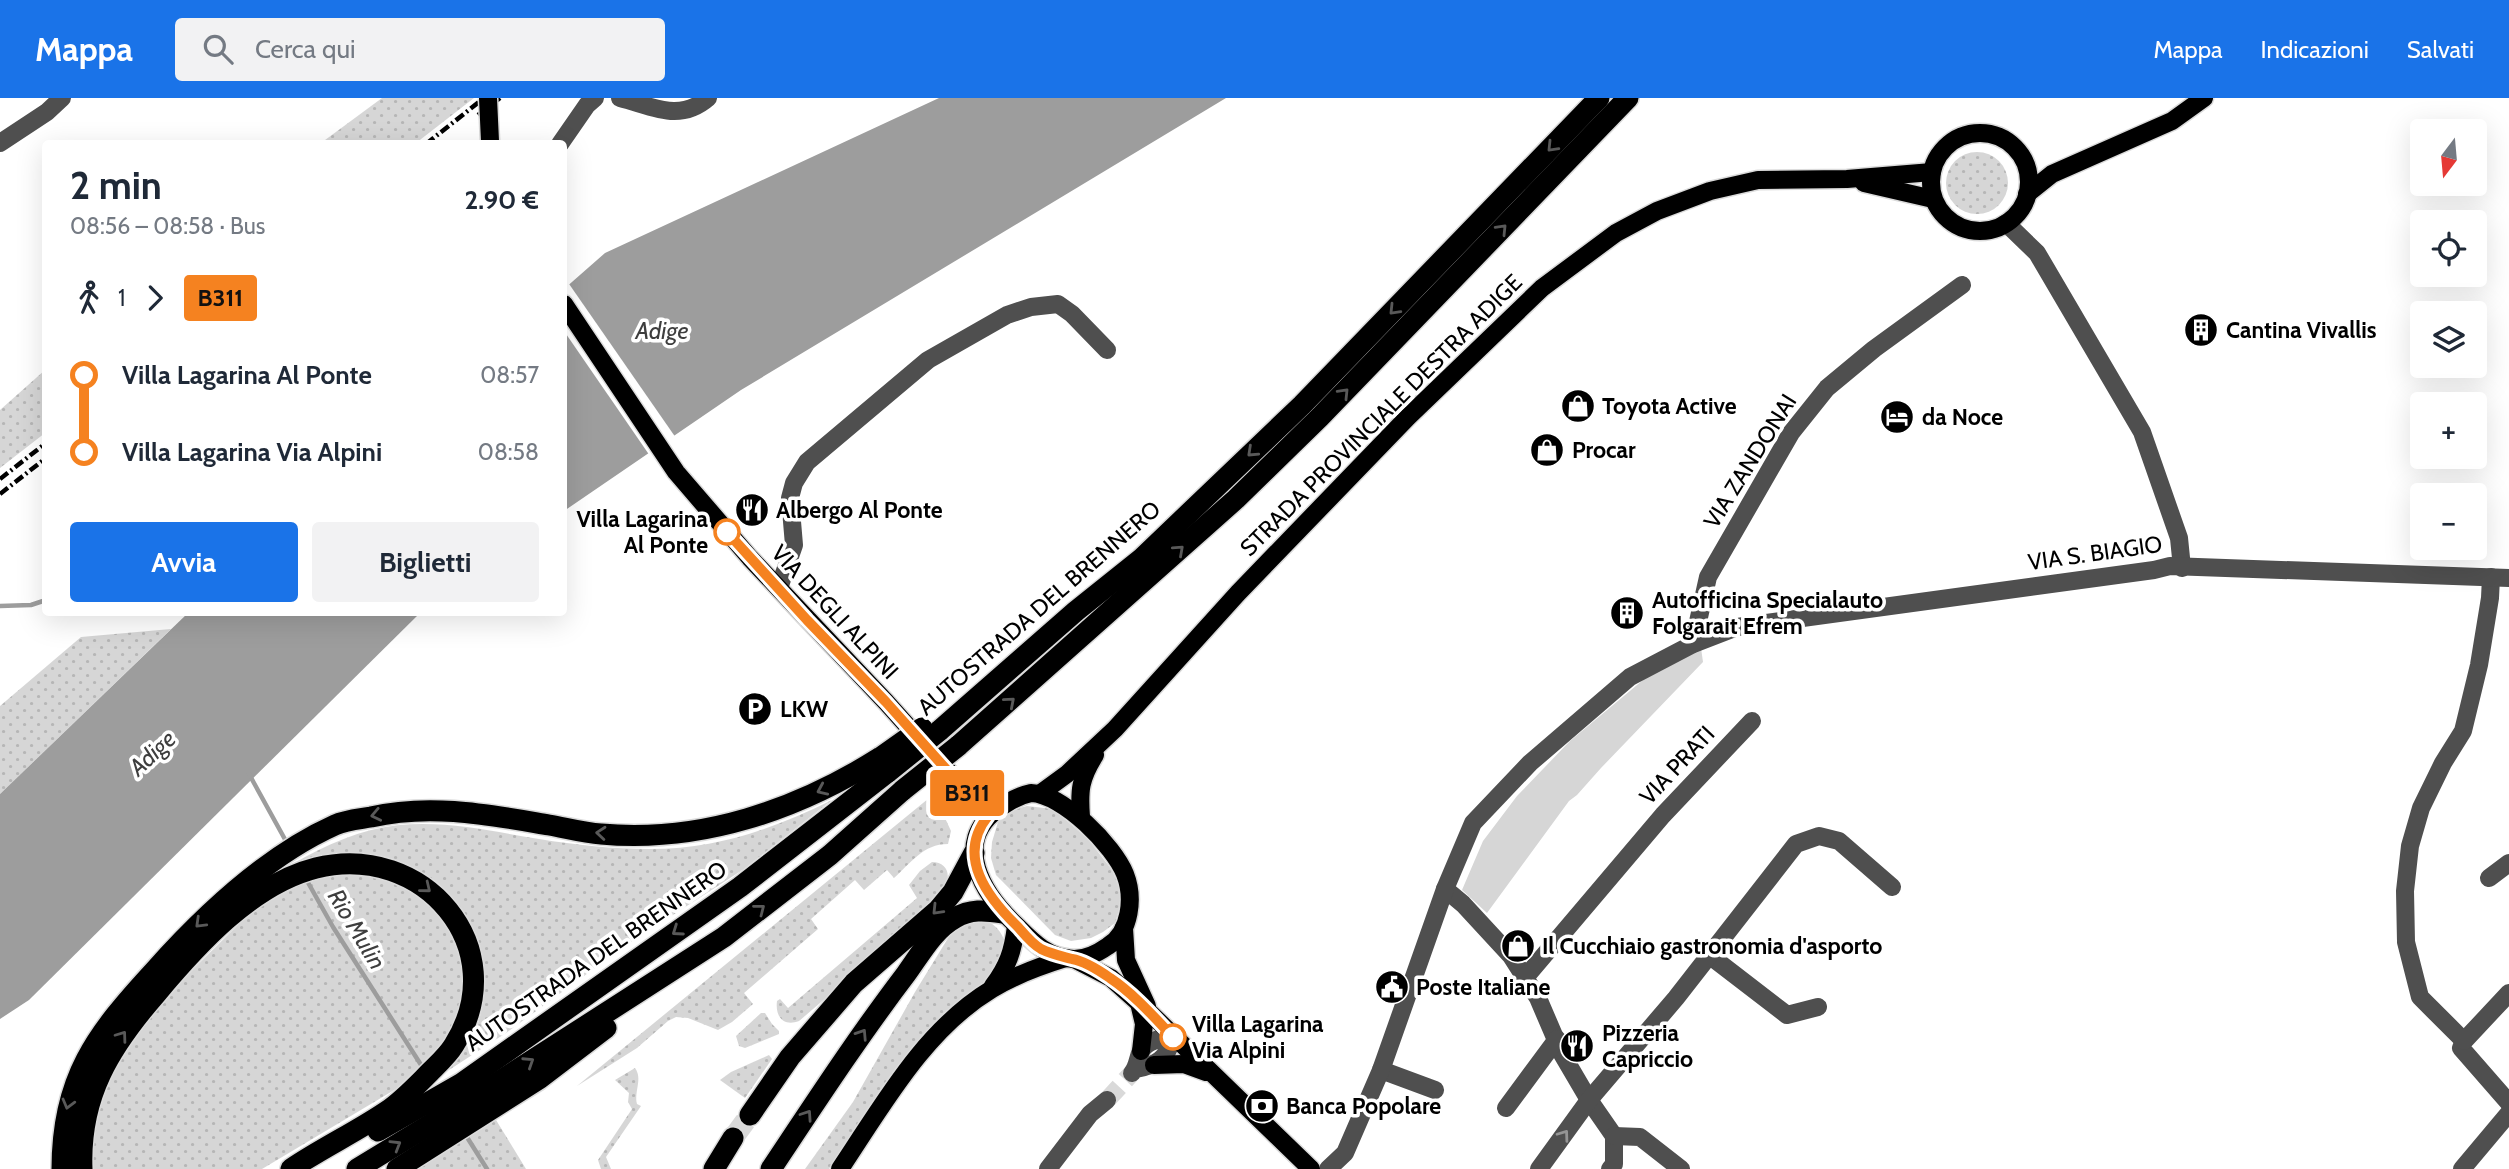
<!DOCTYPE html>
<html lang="it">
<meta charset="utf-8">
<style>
:root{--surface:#fff;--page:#f2f2f3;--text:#1f2937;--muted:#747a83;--accent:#1a73e8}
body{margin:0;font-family:Cabin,sans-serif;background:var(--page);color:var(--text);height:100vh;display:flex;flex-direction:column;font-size:26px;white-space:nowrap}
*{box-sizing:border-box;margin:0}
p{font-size:23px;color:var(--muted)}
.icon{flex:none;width:38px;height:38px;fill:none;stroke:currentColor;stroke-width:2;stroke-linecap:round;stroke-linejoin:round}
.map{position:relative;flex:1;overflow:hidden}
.sheet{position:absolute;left:42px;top:42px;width:525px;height:476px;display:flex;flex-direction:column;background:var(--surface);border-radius:7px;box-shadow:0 7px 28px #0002}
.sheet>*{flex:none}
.badge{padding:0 14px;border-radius:5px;font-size:24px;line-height:46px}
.needle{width:46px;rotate:196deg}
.tools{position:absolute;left:2410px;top:21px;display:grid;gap:14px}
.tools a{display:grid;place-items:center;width:77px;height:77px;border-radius:7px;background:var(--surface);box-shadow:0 7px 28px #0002;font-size:35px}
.map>.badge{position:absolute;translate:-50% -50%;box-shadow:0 0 0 4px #fff}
.legs{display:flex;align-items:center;gap:10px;height:77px;padding:0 28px;font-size:23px}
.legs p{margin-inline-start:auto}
.headline{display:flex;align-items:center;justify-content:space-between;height:119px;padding:0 28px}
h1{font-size:38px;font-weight:800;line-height:52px}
.cta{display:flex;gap:14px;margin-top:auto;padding:14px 28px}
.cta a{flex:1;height:80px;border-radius:7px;background:var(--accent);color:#fff;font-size:28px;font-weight:800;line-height:80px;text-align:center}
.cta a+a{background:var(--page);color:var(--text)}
ul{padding:0 28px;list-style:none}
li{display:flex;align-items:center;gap:24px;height:77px;font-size:26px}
li i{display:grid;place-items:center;width:10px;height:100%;margin:0 9px;background:currentColor}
li i::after{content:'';width:18px;height:18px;margin:-9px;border:5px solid;border-radius:50%;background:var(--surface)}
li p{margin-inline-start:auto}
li:first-child i{background:linear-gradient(#0000 50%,currentColor 0)}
li:last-child i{background:linear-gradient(currentColor 50%,#0000 0)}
header{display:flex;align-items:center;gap:42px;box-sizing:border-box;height:98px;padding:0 35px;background:var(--accent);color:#fff}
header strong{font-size:33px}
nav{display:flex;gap:38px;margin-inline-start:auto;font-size:24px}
.search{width:490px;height:63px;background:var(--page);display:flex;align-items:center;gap:18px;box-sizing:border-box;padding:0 24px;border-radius:7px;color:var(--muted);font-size:26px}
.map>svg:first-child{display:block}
.grass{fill:url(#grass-dots)}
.garden{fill:#d6d6d6}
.water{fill:#9d9d9d}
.pier{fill:#fff}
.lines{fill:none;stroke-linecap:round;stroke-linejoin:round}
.stream{stroke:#9d9d9d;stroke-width:4.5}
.minor-tunnel{stroke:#d9d9d9;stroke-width:18;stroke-dasharray:18 9;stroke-linecap:butt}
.highway-tunnel{stroke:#d9d9d9;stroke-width:21;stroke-dasharray:21 10;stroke-linecap:butt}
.major-casing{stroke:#dbdbdb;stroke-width:21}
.highway-casing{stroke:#dbdbdb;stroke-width:24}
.minor{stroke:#4f4f4f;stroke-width:18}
.major{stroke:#000;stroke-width:18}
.highway{stroke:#000;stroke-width:21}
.rail{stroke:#000;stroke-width:4.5;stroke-dasharray:10 3.5 2 3.5;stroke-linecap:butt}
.major-bridge-casing{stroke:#dbdbdb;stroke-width:21;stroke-linecap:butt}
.highway-bridge-casing{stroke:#dbdbdb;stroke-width:24;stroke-linecap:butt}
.major-bridge{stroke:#000;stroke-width:18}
.highway-bridge{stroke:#000;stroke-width:21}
.oneway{stroke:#595959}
.oneway2{stroke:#959595}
.line-1-casing{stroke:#fff;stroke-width:16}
.line-1{stroke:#f58220;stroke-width:10}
.stop-1-dot{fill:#fff;stroke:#f58220;stroke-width:3.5}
.labels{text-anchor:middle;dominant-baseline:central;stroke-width:7;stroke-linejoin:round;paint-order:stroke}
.poi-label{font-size:23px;font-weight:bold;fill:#000;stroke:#fff;text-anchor:start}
.street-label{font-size:23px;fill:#000;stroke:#fff}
.stop-label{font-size:23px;font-weight:bold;fill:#000;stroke:#fff;text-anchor:end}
.water-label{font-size:24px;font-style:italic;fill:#3e3e3e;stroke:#fff}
</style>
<header>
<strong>Mappa</strong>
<div class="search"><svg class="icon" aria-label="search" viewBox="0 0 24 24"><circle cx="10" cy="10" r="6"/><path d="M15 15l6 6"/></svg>Cerca qui</div>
<nav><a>Mappa</a><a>Indicazioni</a><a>Salvati</a></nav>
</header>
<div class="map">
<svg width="2509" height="1071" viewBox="0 0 2509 1071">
<defs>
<pattern id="grass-dots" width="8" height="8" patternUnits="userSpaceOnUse" patternTransform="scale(1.75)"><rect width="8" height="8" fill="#d6d6d6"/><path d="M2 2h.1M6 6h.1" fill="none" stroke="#b6b6b6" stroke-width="1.8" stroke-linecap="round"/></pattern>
</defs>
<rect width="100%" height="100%" fill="#fff"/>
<g class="grass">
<path d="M382,0H474L416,45H321Z"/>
<circle cx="1977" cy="85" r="31"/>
<path d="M45,272V335L0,370V312Z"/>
<path d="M171,531L0,696V608L81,539Z"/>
<path d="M934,696L951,733L948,746C923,746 911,765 894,780L887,772L864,792L855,782L811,821L818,831L744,895L753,906L732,924L718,932L688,920L676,919L668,923L637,950L577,988Z"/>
<path d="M832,702L744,771L625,848L506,935L449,972C460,958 471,945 477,928C505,852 442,755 359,756C327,757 297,772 267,783C299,760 334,742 371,732C428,718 484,732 539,741C576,747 613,751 650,751C717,751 773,731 832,702Z"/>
<path d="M1027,708L1053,711L1088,741L1112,772L1121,793L1119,812L1115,825L1103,834L1091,840L1071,843L1055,837L996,777L991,760L992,744L998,724L1012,712Z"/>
<path d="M932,764C945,764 951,774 946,786C938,803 918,817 905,829C870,861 835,893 799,923C783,929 775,918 777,903L780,901L788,910L917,800L909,787L920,773Z"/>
<path d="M362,773L389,780L428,802L460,849L465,898L448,941L406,985L262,1071H90L92,1024L106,984L125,947L152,912L260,805L312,781Z"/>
<path d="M986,822C998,828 1008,841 1005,856C1001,877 966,895 952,909C940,922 926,934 914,947C882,985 856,1030 829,1071H805L853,1004L915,894L953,832L964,823Z"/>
<path d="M761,915H765L772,926L779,933V936L745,950L739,948L736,938Z"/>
<path d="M769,957L772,961L745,1000L720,982L731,974Z"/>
<path d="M635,970C643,981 634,993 637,1006L641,1008L606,1059L611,1071H601L598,1062L632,1011L628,1004L629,995L615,982Z"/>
<path d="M496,1022L526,1071H416Z"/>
</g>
<path class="garden" d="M1701,550L1703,564L1601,670L1577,697L1569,703L1487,815L1462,792L1483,743L1517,698L1570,643L1649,577Z"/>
<g class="water">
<path d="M939,0H1226L741,292L564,413V191L605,155Z"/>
<path d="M188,515H420L29,902L0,921V696Z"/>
</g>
<path class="pier" d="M567,183L676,340L650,358L564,233V186Z"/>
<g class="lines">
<g class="stream">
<path d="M0,508L31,507L46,502"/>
<path d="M249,676L287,745"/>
<path d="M306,781L333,829L423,970"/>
<path d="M465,1036L487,1071"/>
</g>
<path class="minor-tunnel" d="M1107,1002L1132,975"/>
<path class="highway-tunnel" d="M733,1040L750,1017"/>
<g class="major-casing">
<g id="major">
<circle cx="1980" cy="84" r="49"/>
<path d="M1864,85L1933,101"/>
<path d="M2027,96L2052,76L2172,23L2204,0"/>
<path d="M564,206L676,374L750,460L886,604L988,718"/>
<path d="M1031,695C1063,696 1114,748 1125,776C1134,799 1131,834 1108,848C1098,855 1087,861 1074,861C1048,860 1033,844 1016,827C983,796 951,745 998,711C1010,703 1018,698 1031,695Z"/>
<path d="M1041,695L1067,676L1115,631L1238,495L1408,319L1542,190L1616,135L1657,113L1710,93L1758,82L1847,81L1932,74"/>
<path d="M1081,719C1079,692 1080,681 1095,657"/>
<path d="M1124,830L1126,862L1147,908"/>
<path d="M1074,861L1111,880L1149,914L1311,1071"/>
<path d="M993,888C1008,868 1013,853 1016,828"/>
<path d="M1139,905L1144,926L1141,953"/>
<path d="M1154,967L1184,966L1206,974"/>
<path d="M840,1071C883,1007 924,932 992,891C1015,877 1040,868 1066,860"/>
</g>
</g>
<g class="highway-casing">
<g id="highway">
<path d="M939,633L1076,513L1141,461L1302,307L1599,0"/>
<path d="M958,648L1236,401L1320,319L1628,0"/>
<path d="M750,1017L790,959L854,885L938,812L953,794L974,755"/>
<path d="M378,1033L462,985L740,789L888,674"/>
<path d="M62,1071C62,980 96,936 155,872C205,816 266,758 335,727C346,722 360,721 371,719C431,705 490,717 549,727C566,730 584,735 601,736C701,745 797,712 881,659"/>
<path d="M82,1071C79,998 110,949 156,896C197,847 252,786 316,770C423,743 515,850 454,947C448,957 438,966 430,974C416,988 402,1003 387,1013C356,1034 322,1050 291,1071"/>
<path d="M357,1071L472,1001L724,839L830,757L903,692"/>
<path d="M397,1071L539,981L606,930"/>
<path d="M714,1071L733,1040"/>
<path d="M771,1071C815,1005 858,939 906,876C920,857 933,832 955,820C970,811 985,812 1002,815"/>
</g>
</g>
<g class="minor">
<path d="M620,0C652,8 679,25 708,0"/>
<path d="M0,45L47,14L62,0"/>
<path d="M560,46L587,7L595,0"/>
<path d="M2006,125L2037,155L2142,334L2179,440L2182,470"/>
<path d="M779,490L794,447L790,400L794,385L807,364L928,262L1007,217L1031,209L1058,206L1072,216L1107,252"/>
<path d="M1693,546L1708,479L1791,335L1827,290L1874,251L1962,187"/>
<path d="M2489,780L2509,765"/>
<path d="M1445,791L1463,806L1511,858L1538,900L1562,956L1589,1002L1614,1038V1066L1610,1071"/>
<path d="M1709,857L1787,917L1818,909"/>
<path d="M1524,881L1663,717L1752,623"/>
<path d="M2509,895L2464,943L2461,950L2509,1005"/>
<path d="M2464,943L2420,899L2406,844L2405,793L2410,748L2421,710L2443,665L2463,633L2479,567L2490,500L2491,479"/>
<path d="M1381,972L1435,992"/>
<path d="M1132,975C1138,968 1137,961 1141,953C1147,942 1162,940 1173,939C1167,961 1157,967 1136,971"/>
<path d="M1506,1010L1557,941"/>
<path d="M1614,1038L1640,1039L1681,1071"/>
<path d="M1048,1071L1090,1016L1107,1002"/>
<path d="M1328,1071L1345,1055L1381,972L1445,791L1473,725L1530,665L1630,579L1693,546L1737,529L2154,472L2170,468L2509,480"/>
<path d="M1539,1071L1589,1002L1676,900L1796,746L1819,738L1839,743L1892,789"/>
<path d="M2462,1071L2509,1015"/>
</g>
<use href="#major" class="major"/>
<use href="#highway" class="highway"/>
<g class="rail">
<path d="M478,17L500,0"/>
<path d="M426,46L484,0"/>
<path d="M0,381L46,345"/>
<path d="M0,396L46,360"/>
</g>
<g class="major-bridge-casing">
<path id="major-bridge" d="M488,0L490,43"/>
</g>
<g class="highway-bridge-casing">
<g id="highway-bridge">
<path d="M881,659L922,630"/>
<path d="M888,674L939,633"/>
<path d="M903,692L958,648"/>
</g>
</g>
<use href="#major-bridge" class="major-bridge"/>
<use href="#highway-bridge" class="highway-bridge"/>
</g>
<defs><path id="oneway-chevron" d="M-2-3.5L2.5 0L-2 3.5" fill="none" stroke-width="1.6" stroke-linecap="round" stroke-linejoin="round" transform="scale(1.75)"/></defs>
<g class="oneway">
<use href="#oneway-chevron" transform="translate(1552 49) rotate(134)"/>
<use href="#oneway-chevron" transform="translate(1502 131) rotate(-46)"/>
<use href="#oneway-chevron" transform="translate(1394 212) rotate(134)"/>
<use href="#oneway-chevron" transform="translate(1344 295) rotate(-46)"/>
<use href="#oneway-chevron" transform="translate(1252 354) rotate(137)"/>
<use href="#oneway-chevron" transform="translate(1179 452) rotate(-42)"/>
<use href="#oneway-chevron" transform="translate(1010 604) rotate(-41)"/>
<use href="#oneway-chevron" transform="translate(822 692) rotate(156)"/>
<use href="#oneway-chevron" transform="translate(376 717) rotate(168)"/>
<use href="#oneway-chevron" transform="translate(601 735) rotate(-175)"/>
<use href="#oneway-chevron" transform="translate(426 790) rotate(39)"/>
<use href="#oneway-chevron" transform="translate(760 811) rotate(-38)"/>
<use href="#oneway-chevron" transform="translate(937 812) rotate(134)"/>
<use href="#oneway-chevron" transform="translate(200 825) rotate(136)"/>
<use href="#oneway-chevron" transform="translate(677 833) rotate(145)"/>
<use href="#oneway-chevron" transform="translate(862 936) rotate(-57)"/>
<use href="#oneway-chevron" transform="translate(122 938) rotate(-54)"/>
<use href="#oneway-chevron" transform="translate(529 964) rotate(-33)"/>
<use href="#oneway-chevron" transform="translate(68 1006) rotate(105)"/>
<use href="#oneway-chevron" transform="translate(807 1017) rotate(-56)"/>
<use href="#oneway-chevron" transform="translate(396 1047) rotate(-31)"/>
</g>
<use class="oneway2" href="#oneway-chevron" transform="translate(1564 1037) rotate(-54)"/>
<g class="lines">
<g class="line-1-casing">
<path id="line-1" d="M727,434L807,522L886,604L988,718C956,758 987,799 1018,829C1025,837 1032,846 1041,851C1051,856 1061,858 1072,861C1084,863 1100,873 1110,880C1134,896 1154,919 1173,939"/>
</g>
<use href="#line-1" class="line-1"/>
</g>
<defs>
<g id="building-disc" transform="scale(1.75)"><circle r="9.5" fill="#000" stroke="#fff"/><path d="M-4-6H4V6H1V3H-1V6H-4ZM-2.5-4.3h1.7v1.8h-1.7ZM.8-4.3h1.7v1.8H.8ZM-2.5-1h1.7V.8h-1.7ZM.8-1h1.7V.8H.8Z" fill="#fff"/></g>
<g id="shop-disc" transform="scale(1.75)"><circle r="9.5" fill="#000" stroke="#fff"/><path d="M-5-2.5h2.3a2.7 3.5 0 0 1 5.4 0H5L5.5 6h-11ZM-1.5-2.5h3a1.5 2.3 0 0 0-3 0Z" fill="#fff"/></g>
<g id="hotel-disc" transform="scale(1.75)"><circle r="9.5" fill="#000" stroke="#fff"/><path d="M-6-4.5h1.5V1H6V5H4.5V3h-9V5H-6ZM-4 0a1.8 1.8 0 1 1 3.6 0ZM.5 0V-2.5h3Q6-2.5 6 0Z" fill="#fff"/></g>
<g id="restaurant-disc" transform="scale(1.75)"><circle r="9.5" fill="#000" stroke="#fff"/><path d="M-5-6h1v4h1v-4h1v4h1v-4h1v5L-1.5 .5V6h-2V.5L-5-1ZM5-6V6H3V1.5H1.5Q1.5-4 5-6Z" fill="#fff"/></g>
<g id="parking-disc" transform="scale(1.75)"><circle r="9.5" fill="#000" stroke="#fff"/><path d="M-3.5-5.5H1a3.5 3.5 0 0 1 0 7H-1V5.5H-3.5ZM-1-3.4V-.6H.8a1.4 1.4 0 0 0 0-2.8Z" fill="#fff"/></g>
<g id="civic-disc" transform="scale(1.75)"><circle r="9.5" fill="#000" stroke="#fff"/><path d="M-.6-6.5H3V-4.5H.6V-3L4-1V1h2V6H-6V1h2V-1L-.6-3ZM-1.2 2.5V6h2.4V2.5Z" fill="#fff"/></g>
<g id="bank-disc" transform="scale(1.75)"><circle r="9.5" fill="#000" stroke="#fff"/><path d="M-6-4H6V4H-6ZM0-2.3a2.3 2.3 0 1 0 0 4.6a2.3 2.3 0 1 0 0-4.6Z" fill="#fff"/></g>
</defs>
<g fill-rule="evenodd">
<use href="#building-disc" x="2201" y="232"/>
<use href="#shop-disc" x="1578" y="308"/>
<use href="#hotel-disc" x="1897" y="319"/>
<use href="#shop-disc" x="1547" y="352"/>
<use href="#restaurant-disc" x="752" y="412"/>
<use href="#building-disc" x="1627" y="515"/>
<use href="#parking-disc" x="755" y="611"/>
<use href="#shop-disc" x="1518" y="848"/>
<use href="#civic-disc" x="1392" y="889"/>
<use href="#restaurant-disc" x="1577" y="948"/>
<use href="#bank-disc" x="1262" y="1008"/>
</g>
<g class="stop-1-dot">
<circle cx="727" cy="434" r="12"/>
<circle cx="1173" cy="939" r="12"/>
</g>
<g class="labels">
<g class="poi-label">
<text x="2226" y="232">Cantina Vivallis</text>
<text x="1602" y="308">Toyota Active</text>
<text x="1922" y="319">da Noce</text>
<text x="1572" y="352">Procar</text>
<text x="776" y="412">Albergo Al Ponte</text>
<text x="1652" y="502">Autofficina Specialauto<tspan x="1652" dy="26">Folgarait Efrem</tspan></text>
<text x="780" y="611">LKW</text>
<text x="1542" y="848">Il Cucchiaio gastronomia d'asporto</text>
<text x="1416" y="889">Poste Italiane</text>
<text x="1602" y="935">Pizzeria<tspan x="1602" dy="26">Capriccio</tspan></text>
<text x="1286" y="1008">Banca Popolare</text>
</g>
<g class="street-label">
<text transform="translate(1381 317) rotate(-45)">STRADA PROVINCIALE DESTRA ADIGE</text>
<text transform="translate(1750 363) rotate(-58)">VIA ZANDONAI</text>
<text transform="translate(2095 455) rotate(-8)">VIA S. BIAGIO</text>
<text transform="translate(1039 510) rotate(-41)">AUTOSTRADA DEL BRENNERO</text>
<text transform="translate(835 514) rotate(47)">VIA DEGLI ALPINI</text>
<text transform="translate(1677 667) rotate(-47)">VIA PRATI</text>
<text transform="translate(596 858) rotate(-35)">AUTOSTRADA DEL BRENNERO</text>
</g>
<g class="stop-label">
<text x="708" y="421">Villa Lagarina<tspan x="708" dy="26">Al Ponte</tspan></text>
<text x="1192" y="926" text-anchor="start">Villa Lagarina<tspan x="1192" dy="26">Via Alpini</tspan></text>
</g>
<g class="water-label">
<text x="662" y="232">Adige</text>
<text transform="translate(152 655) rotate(-43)">Adige</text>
<text transform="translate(357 831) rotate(59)">Rio Mulin</text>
</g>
</g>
</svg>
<div class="tools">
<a><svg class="needle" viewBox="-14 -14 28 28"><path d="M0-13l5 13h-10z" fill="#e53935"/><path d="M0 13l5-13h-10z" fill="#747a83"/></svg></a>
<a><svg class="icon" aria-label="locate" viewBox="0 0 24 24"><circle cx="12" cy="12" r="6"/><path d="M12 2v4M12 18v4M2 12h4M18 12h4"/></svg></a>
<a><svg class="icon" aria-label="layers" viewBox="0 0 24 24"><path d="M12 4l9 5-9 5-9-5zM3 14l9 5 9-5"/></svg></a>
<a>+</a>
<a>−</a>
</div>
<b class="badge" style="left:967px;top:695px;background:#f58220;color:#111">B311</b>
<section class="sheet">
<div class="headline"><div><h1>2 min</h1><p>08:56 – 08:58 · Bus</p></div><b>2.90 €</b></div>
<div class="legs"><svg class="icon" aria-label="walk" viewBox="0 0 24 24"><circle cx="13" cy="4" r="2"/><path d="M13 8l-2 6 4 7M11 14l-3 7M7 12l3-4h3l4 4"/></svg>1<svg class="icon" aria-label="forward" viewBox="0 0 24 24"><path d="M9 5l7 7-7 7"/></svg><b class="badge" style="background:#f58220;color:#111">B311</b></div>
<ul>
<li><i style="color:#f58220"></i><b>Villa Lagarina Al Ponte</b><p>08:57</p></li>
<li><i style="color:#f58220"></i><b>Villa Lagarina Via Alpini</b><p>08:58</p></li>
</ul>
<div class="cta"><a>Avvia</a><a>Biglietti</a></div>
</section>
</div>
